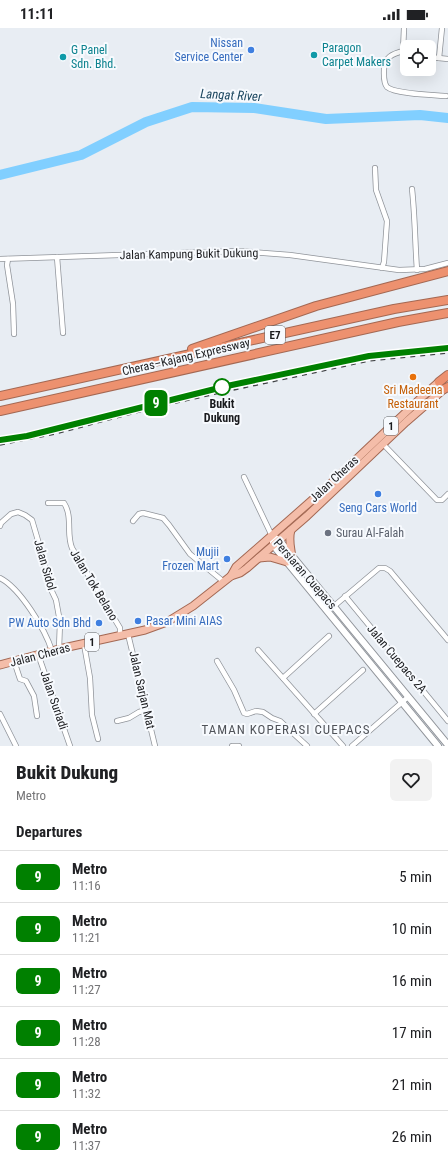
<!DOCTYPE html>
<meta charset="utf-8">
<style>
:root{--surface:#fff;--page:#f2f2f2;--text:#202124;--muted:#757577;--line:#e0e0e0}
body{margin:0;font-family:"Roboto Condensed",sans-serif;background:var(--page);color:var(--text);height:100vh;display:flex;flex-direction:column;font-size:15px;white-space:nowrap}
*{box-sizing:border-box;margin:0}
p{font-size:13px;color:var(--muted)}
.icon{flex:none;width:22px;height:22px;fill:none;stroke:currentColor;stroke-width:2;stroke-linecap:round;stroke-linejoin:round}
.map{position:relative;height:718px;overflow:hidden}
.details{display:flex;flex-direction:column;background:var(--surface);flex:1}
.details>*{flex:none}
.badge{padding:0 8px;border-radius:6px;font-size:14px;line-height:26px}
.tools{position:absolute;left:400px;top:12px;display:grid;gap:8px}
.tools a{display:grid;place-items:center;width:36px;height:36px;border-radius:6px;background:var(--surface);box-shadow:0 4px 16px #0002;font-size:20px}
.map>.badge{position:absolute;translate:-50% -50%;box-shadow:0 0 0 2px #fff}
h2{padding:0 16px;font-size:15px;line-height:36px}
.round{display:grid;place-items:center;flex:none;width:42px;height:42px;border-radius:6px;background:var(--page)}
.overview{display:flex;align-items:center;justify-content:space-between;height:68px;padding:0 16px}
h1{font-size:19px;font-weight:800;line-height:30px}
ul{padding:0;list-style:none}
li{display:flex;align-items:center;gap:12px;height:52px;padding:0 16px;border-top:1px solid var(--line)}
li div{flex:1}
li b{display:block;font-size:15px}
li em{font-style:normal}
li .badge{min-width:44px;font-weight:700;text-align:center}
.status{display:flex;justify-content:space-between;align-items:center;height:28px;padding:0 20px;background:var(--surface);direction:ltr}
.status svg{height:11px;fill:currentColor}
.map>svg:first-child{display:block}
.lines{fill:none;stroke-linecap:round;stroke-linejoin:round}
.river{stroke:#81cfff;stroke-width:10}
.street-casing{stroke:#90949a;stroke-width:6}
.secondary-casing{stroke:#90949a;stroke-width:8}
.primary-casing{stroke:#a36853;stroke-width:9}
.highway-casing{stroke:#a36853;stroke-width:10}
.street{stroke:#fff;stroke-width:4.5}
.secondary{stroke:#fff;stroke-width:6}
.primary{stroke:#f4bda9;stroke-width:7}
.highway{stroke:#ed916f;stroke-width:8}
.rail{stroke:#424447;stroke-width:1.5;stroke-dasharray:5 5;stroke-linecap:butt}
.line-casing{stroke:#fff;stroke-width:9}
.line{stroke:#008000;stroke-width:6}
.shop-dot{fill:#3f7fe0;stroke:#f7fafe;stroke-width:1.5}
.culture-dot{fill:#0f9aa8;stroke:#f7fafe;stroke-width:1.5}
.food-dot{fill:#e8710a;stroke:#f7fafe;stroke-width:1.5}
.stop-dot{fill:#fff;stroke:#008000;stroke-width:2}
.worship-dot{fill:#6b7280;stroke:#f7fafe;stroke-width:1.5}
.labels{text-anchor:middle;dominant-baseline:central;stroke-width:4;stroke-linejoin:round;paint-order:stroke}
.shield{fill:#f7fafe;stroke:#5c5e61;stroke-width:1}
.shield-label{font-size:11px;font-weight:bold;fill:#1a1b1e}
.shop-label{font-size:12px;fill:#366cbe;stroke:#f7fafe;text-anchor:end}
.culture-label{font-size:12px;fill:#0d838f;stroke:#f7fafe;text-anchor:start}
.street-label{font-size:12px;fill:#1a1b1e;stroke:#f7fafe}
.food-label{font-size:12px;fill:#c56008;stroke:#f7fafe}
.stop-label{font-size:12px;font-weight:bold;fill:#1a1b1e;stroke:#f7fafe}
.worship-label{font-size:12px;fill:#5b616d;stroke:#f7fafe;text-anchor:start}
.water-label{font-size:13px;font-style:italic;fill:#1c4760;stroke:#f7fafe}
.neighbourhood-label{font-size:13px;letter-spacing:1px;fill:#505359;stroke:#f7fafe}
</style>
<div class="status"><b>11:11</b><svg viewBox="0 0 49 12"><path d="M0 12V9h3v3zM5 12V6h3v6zM10 12V3h3v9zM15 12V0h3v12zM26 1h20v11H26zM47 4h2v5h-2z"/></svg></div>
<div class="map">
<svg width="448" height="718" viewBox="0 0 448 718">
<rect width="100%" height="100%" fill="#e8edf3"/>
<g class="lines">
<path class="river" d="M0,147L81,127L146,94L192,79L254,80L326,91L420,87L448,90"/>
<g class="street-casing">
<g id="street">
<path d="M404,0L403,23L407,27"/>
<path d="M403,23C392,26 385,29 384,41C384,46 383,54 387,59C395,66 434,67 446,68"/>
<path d="M429,29L448,31"/>
<path d="M439,30L442,0"/>
<path d="M375,140L376,162L387,193L384,234L382,240"/>
<path d="M412,161C415,188 415,215 417,242"/>
<path d="M57,229L63,305"/>
<path d="M0,231L239,223L290,227L399,242L425,241L448,235"/>
<path d="M8,231L7,237L13,276L14,306"/>
<path d="M383,416L437,472H442L448,466"/>
<path d="M244,449L272,508"/>
<path d="M48,475H64C73,489 66,506 72,520L120,600V608"/>
<path d="M133,493L139,486L143,485L163,490L169,497L190,526L224,554"/>
<path d="M0,498L1,495L11,486L18,484L25,487L32,492L44,533L47,553L56,572L60,594L59,621"/>
<path d="M0,550C20,560 45,601 52,623"/>
<path d="M345,568L448,693"/>
<path d="M333,579L379,540H385L390,543L448,612"/>
<path d="M128,606L155,718"/>
<path d="M84,616L90,650L92,687L98,711"/>
<path d="M258,622L343,718"/>
<path d="M38,626L70,718"/>
<path d="M14,633L20,651L26,653L34,668L37,688"/>
<path d="M217,633L234,662L244,685L247,686L256,683L263,684L272,690L280,693L307,718"/>
<path d="M283,650L329,608"/>
<path d="M0,686L16,718"/>
<path d="M314,686L363,642"/>
<path d="M117,693L129,690L139,684L146,682"/>
<path d="M232,718H239"/>
<path d="M352,718L408,669"/>
</g>
</g>
<g class="secondary-casing">
<g id="secondary">
<path d="M272,508L279,512L448,717"/>
<path d="M273,512V517L438,718"/>
</g>
</g>
<g class="primary-casing">
<g id="primary">
<path d="M291,502C288,512 291,520 292,530"/>
<path d="M259,530L270,529L287,534"/>
<path d="M231,548L236,539L327,459L423,368L439,354"/>
<path d="M0,637L59,621L145,602L167,594L193,578L231,548L240,545L247,540L307,488L406,394L444,361"/>
</g>
</g>
<g class="highway-casing">
<g id="highway">
<path d="M192,321L316,278L448,243"/>
<path d="M439,354L448,347"/>
<path d="M444,361L448,359"/>
<path d="M0,368L394,281L448,272"/>
<path d="M0,383L398,294L448,285"/>
</g>
</g>
<use href="#street" class="street"/>
<use href="#secondary" class="secondary"/>
<use href="#primary" class="primary"/>
<use href="#highway" class="highway"/>
<path class="rail" d="M0,417L55,406L158,379L229,363L369,333L448,325"/>
</g>
<g class="lines">
<g class="line-casing">
<path id="line" d="M0,412L27,408L227,358L369,328L448,320"/>
</g>
<use href="#line" class="line"/>
</g>
<g class="shop-dot">
<circle cx="251" cy="22" r="4"/>
<circle cx="378" cy="466" r="4"/>
<circle cx="227" cy="531" r="4"/>
<circle cx="138" cy="593" r="4"/>
<circle cx="99" cy="595" r="4"/>
</g>
<g class="culture-dot">
<circle cx="314" cy="27" r="4"/>
<circle cx="63" cy="29" r="4"/>
</g>
<circle class="food-dot" cx="413" cy="349" r="4"/>
<circle class="stop-dot" cx="222" cy="359" r="8"/>
<circle class="worship-dot" cx="328" cy="505" r="4"/>
<g class="labels">
<g class="shield">
<rect x="265" y="298" width="20" height="18" rx="3"/>
<rect x="384" y="389" width="14" height="18" rx="3"/>
<rect x="85" y="605" width="14" height="18" rx="3"/>
</g>
<g class="shield-label">
<text x="275" y="307">E7</text>
<text x="391" y="398">1</text>
<text x="92" y="614">1</text>
</g>
<g class="shop-label">
<text x="243" y="15">Nissan<tspan x="243" dy="14">Service Center</tspan></text>
<text x="378" y="480" text-anchor="middle">Seng Cars World</text>
<text x="219" y="524">Mujii<tspan x="219" dy="14">Frozen Mart</tspan></text>
<text x="146" y="593" text-anchor="start">Pasar Mini AIAS</text>
<text x="91" y="595">PW Auto Sdn Bhd</text>
</g>
<g class="culture-label">
<text x="322" y="20">Paragon<tspan x="322" dy="14">Carpet Makers</tspan></text>
<text x="71" y="22">G Panel<tspan x="71" dy="14">Sdn. Bhd.</tspan></text>
</g>
<g class="street-label">
<text transform="translate(189 226) rotate(-1)">Jalan Kampung Bukit Dukung</text>
<text transform="translate(186 329) rotate(-13)">Cheras–Kajang Expressway</text>
<text transform="translate(334 451) rotate(-43)">Jalan Cheras</text>
<text transform="translate(45 537) rotate(74)">Jalan Sidol</text>
<text transform="translate(305 546) rotate(49)">Persiaran Cuepacs</text>
<text transform="translate(94 557) rotate(59)">Jalan Tok Belano</text>
<text transform="translate(40 627) rotate(-15)">Jalan Cheras</text>
<text transform="translate(397 631) rotate(50)">Jalan Cuepacs 2A</text>
<text transform="translate(142 662) rotate(77)">Jalan Sarjan Mat</text>
<text transform="translate(54 672) rotate(71)">Jalan Suriadi</text>
</g>
<g class="food-label">
<text x="413" y="362">Sri Madeena<tspan x="413" dy="14">Restaurant</tspan></text>
</g>
<g class="stop-label">
<text x="222" y="376">Bukit<tspan x="222" dy="14">Dukung</tspan></text>
</g>
<g class="worship-label">
<text x="336" y="505">Surau Al-Falah</text>
</g>
<g class="water-label">
<text transform="translate(231 67) rotate(3)">Langat River</text>
</g>
<g class="neighbourhood-label">
<text x="286" y="701">TAMAN KOPERASI CUEPACS</text>
</g>
</g>
</svg>
<div class="tools">
<a><svg class="icon" aria-label="locate" viewBox="0 0 24 24"><circle cx="12" cy="12" r="6"/><path d="M12 2v4M12 18v4M2 12h4M18 12h4"/></svg></a>
</div>
<b class="badge" style="left:156px;top:375px;background:#008000;color:#fff">9</b>
</div>
<section class="details">
<div class="overview"><div><h1>Bukit Dukung</h1><p>Metro</p></div><a class="round"><svg class="icon" aria-label="heart" viewBox="0 0 24 24"><path d="M12 20l-8-8c-3-5 5-10 8-4 3-6 11-1 8 4z"/></svg></a></div>
<h2>Departures</h2>
<ul>
<li><span class="badge" style="background:#008000;color:#fff">9</span><div><b>Metro</b><p>11:16</p></div><em>5 min</em></li>
<li><span class="badge" style="background:#008000;color:#fff">9</span><div><b>Metro</b><p>11:21</p></div><em>10 min</em></li>
<li><span class="badge" style="background:#008000;color:#fff">9</span><div><b>Metro</b><p>11:27</p></div><em>16 min</em></li>
<li><span class="badge" style="background:#008000;color:#fff">9</span><div><b>Metro</b><p>11:28</p></div><em>17 min</em></li>
<li><span class="badge" style="background:#008000;color:#fff">9</span><div><b>Metro</b><p>11:32</p></div><em>21 min</em></li>
<li><span class="badge" style="background:#008000;color:#fff">9</span><div><b>Metro</b><p>11:37</p></div><em>26 min</em></li>
</ul>
</section>
